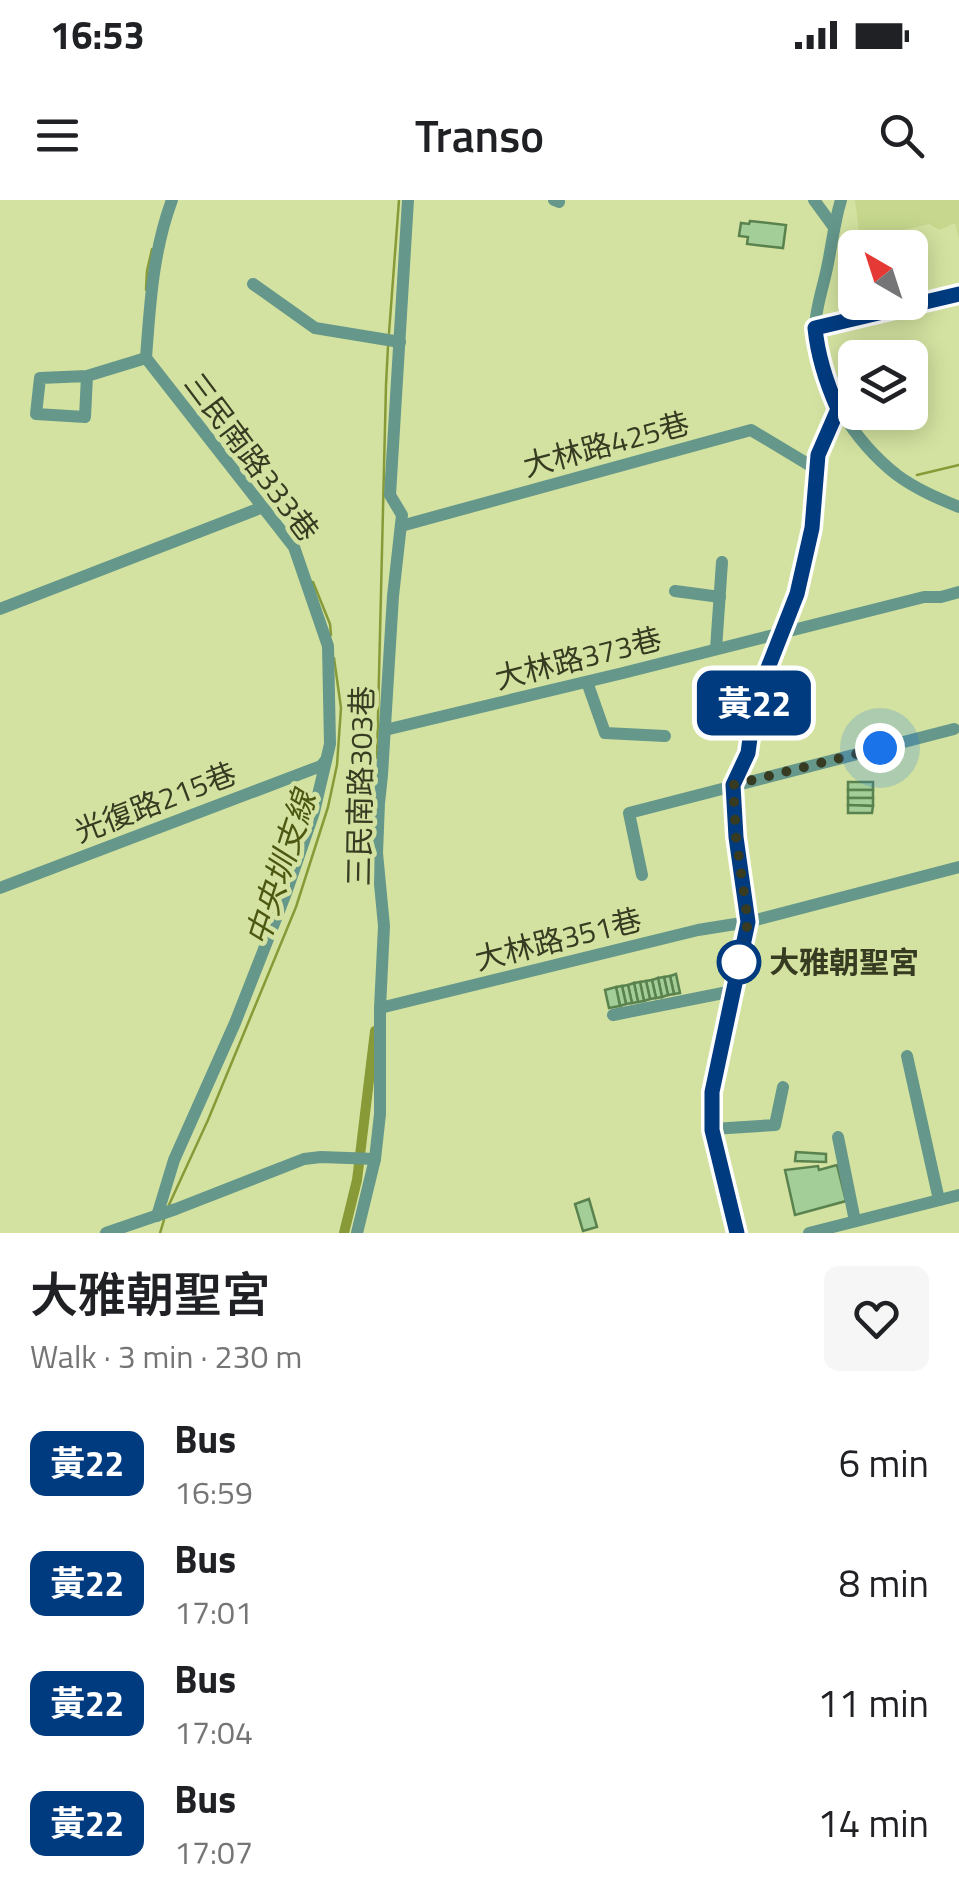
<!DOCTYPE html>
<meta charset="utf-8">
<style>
:root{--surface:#fff;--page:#f6f6f6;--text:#202124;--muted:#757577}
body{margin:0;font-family:"Titillium Web","Noto Sans TC",sans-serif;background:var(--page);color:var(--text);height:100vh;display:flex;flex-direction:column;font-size:38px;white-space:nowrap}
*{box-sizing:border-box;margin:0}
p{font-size:32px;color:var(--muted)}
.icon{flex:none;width:55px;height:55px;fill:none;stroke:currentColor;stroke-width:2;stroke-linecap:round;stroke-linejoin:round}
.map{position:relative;height:1033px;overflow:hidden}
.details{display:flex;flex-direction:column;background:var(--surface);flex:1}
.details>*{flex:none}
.badge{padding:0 20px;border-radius:15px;font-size:35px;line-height:65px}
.needle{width:65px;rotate:321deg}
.buttons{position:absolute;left:838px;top:30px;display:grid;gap:20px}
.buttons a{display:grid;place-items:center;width:90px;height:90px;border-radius:15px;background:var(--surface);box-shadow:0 5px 25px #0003;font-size:50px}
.you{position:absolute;width:50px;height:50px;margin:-25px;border:8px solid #fff;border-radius:50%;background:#1a73e8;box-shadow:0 0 0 15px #1a73e833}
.map>.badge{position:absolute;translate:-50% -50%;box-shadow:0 0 0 5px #fff}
.round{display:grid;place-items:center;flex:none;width:105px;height:105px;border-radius:15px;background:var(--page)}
.summary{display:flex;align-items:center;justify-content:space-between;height:170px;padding:0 30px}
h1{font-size:48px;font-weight:600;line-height:75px}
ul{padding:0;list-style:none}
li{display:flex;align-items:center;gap:30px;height:120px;padding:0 30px}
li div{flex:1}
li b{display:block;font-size:38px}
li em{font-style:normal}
li .badge{min-width:110px;font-weight:700;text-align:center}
.status{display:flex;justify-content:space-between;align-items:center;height:70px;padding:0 50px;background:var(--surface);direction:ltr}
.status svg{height:28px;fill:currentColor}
header{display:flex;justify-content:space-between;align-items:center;height:130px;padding:0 30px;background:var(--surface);font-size:45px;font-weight:600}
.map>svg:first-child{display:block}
.built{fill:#c7d88e}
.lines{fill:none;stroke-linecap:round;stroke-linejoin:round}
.stream{stroke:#879a37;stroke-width:2.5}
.canal{stroke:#879a37;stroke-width:10}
.building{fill:#a3ce97;stroke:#5a824f;stroke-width:2.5}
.minor{stroke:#65978b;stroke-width:12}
.line-casing{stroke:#fff;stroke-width:22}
.line{stroke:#003b80;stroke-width:15}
.walk{stroke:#363b21;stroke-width:10;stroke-dasharray:0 18}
.stop-dot{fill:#fff;stroke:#003b80;stroke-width:5}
.labels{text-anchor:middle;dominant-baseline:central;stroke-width:9;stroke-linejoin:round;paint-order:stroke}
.street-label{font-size:30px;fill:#363b21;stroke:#d3e2a0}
.stop-label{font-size:30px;font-weight:bold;fill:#363b21;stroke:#d3e2a0;text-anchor:start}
.water-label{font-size:32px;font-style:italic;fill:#4c5811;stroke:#d3e2a0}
</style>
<div class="status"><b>16:53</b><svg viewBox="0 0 49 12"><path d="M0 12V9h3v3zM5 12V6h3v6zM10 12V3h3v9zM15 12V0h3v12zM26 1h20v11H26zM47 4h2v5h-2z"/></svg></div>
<header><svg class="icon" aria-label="menu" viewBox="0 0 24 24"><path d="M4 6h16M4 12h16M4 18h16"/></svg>Transo<svg class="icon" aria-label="search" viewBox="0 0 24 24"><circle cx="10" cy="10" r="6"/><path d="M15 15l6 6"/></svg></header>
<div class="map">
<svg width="959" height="1033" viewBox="0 0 959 1033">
<rect width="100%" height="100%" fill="#d3e2a0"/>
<path class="built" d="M855,0H959V39L955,23L940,30L929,24L860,40Z"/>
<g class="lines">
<g class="stream">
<path d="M146,90L147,71L152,49"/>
<path d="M389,133L399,0"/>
<path d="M917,275L959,265"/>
<path d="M313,382L330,424L331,435"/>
<path d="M377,558L386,185L388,146"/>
<path d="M168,1007L208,920L296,707L328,607L337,565L341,508L334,458"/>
<path d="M160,1033L164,1020"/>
</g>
<path class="canal" d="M344,1033L357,980L375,831"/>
</g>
<g class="building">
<path d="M750,21L786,25L783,48L747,44L748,37L739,36L741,23L749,24Z"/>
<rect x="848" y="582" width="25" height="8"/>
<rect x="848" y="590" width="25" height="8"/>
<path d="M848,598H873V606L848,605Z"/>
<path d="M848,605L873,606L872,613H848Z"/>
<path d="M676,774L680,793L674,794L670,776Z"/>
<path d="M670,776L674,794L668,795L664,777Z"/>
<path d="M664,777L668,795L662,797L658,778Z"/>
<path d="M658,778L662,797L656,798L652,780Z"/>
<path d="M652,780L656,798L650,799L646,781Z"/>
<path d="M646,781L650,799L644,801L640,782Z"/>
<path d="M640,782L644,801L638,802L634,783Z"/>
<path d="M634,783L638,802L632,803L628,785Z"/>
<path d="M628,785L632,803L626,804L622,786Z"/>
<path d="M622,786L626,804L620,806L616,787Z"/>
<path d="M616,787L620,806L609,808L605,790Z"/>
<path d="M796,952L826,954V962L795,961Z"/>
<path d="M837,965L846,1001L795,1015L785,970L818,966L819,970Z"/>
<path d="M589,999L597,1027L583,1031L575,1004Z"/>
</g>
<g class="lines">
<g class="minor">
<path d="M554,0L559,2"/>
<path d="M814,0L833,26"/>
<path d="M841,0C834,23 832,45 827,68C823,88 815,109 815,130C814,182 857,244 897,275C916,289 937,298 959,307"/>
<path d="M253,84L315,128L400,142"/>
<path d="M815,129L959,94"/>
<path d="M146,158L294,347L328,446L330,544L314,612L286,693L235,823L174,960L157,1016"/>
<path d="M146,158C150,103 153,51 172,0"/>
<path d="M87,176L85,217L36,214L40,178L87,176L146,158"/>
<path d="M401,326L751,230L816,269"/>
<path d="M675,391L720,397"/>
<path d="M0,409L263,307"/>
<path d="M716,449L722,362"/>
<path d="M587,482L605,533L665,536"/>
<path d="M385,530L623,473L924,397H941L959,392"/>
<path d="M642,675L629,613L954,529"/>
<path d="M0,688L321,566L326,560"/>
<path d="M380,808L698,730L748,722L959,667"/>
<path d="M613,815L733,791"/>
<path d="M907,856L939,1000"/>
<path d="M713,929L775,925L783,887"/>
<path d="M838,937L855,1021"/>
<path d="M106,1033L176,1009L304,959L321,957L375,959"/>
<path d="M357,1033L375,959L380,914V808L384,726L377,653L379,603L382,575L393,396L402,315L390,295L408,0"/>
<path d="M737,1033L713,929L712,893L748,722L736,637L733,585L748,553L755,501L797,395L811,328L818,255L838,209"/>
<path d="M809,1033L959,995"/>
</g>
</g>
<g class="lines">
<g class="line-casing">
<path id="line" d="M737,1033L712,930V892L748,722L736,637L733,585L748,553L755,501L797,394L812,328L818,255L838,209C826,182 818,158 815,128L959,94"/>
</g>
<use href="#line" class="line"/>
<path class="walk" d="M739,762L748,722L736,637L733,585L880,548"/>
</g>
<circle class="stop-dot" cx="739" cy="762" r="20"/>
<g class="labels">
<g class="street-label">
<text transform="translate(606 244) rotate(-15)">大林路425巷</text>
<text transform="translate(252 257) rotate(53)">三民南路333巷</text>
<text transform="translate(578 458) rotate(-14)">大林路373巷</text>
<text transform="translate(360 586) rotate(-89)">三民南路303巷</text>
<text transform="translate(155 602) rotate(-21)">光復路215巷</text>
<text transform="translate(558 739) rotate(-14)">大林路351巷</text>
</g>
<g class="stop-label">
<text x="769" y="762">大雅朝聖宮</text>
</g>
<g class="water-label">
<text transform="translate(280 668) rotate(-72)">中央圳支線</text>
</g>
</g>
</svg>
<div class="buttons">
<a><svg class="needle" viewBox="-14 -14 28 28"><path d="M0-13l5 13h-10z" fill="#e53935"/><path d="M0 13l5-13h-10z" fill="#757577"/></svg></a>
<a><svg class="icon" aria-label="layers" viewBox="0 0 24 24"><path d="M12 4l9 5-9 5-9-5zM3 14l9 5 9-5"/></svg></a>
</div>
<div class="you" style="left:880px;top:548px"></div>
<b class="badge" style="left:754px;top:503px;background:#003b80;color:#fff">黃22</b>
</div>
<section class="details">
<div class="summary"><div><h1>大雅朝聖宮</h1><p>Walk · 3 min · 230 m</p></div><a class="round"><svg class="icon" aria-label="heart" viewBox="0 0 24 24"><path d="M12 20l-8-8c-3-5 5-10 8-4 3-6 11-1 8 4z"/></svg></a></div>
<ul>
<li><span class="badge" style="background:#003b80;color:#fff">黃22</span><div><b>Bus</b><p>16:59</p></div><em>6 min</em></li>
<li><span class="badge" style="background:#003b80;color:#fff">黃22</span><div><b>Bus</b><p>17:01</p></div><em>8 min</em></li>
<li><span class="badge" style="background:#003b80;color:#fff">黃22</span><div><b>Bus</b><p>17:04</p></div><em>11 min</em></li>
<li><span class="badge" style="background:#003b80;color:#fff">黃22</span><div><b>Bus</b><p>17:07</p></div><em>14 min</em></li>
</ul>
</section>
